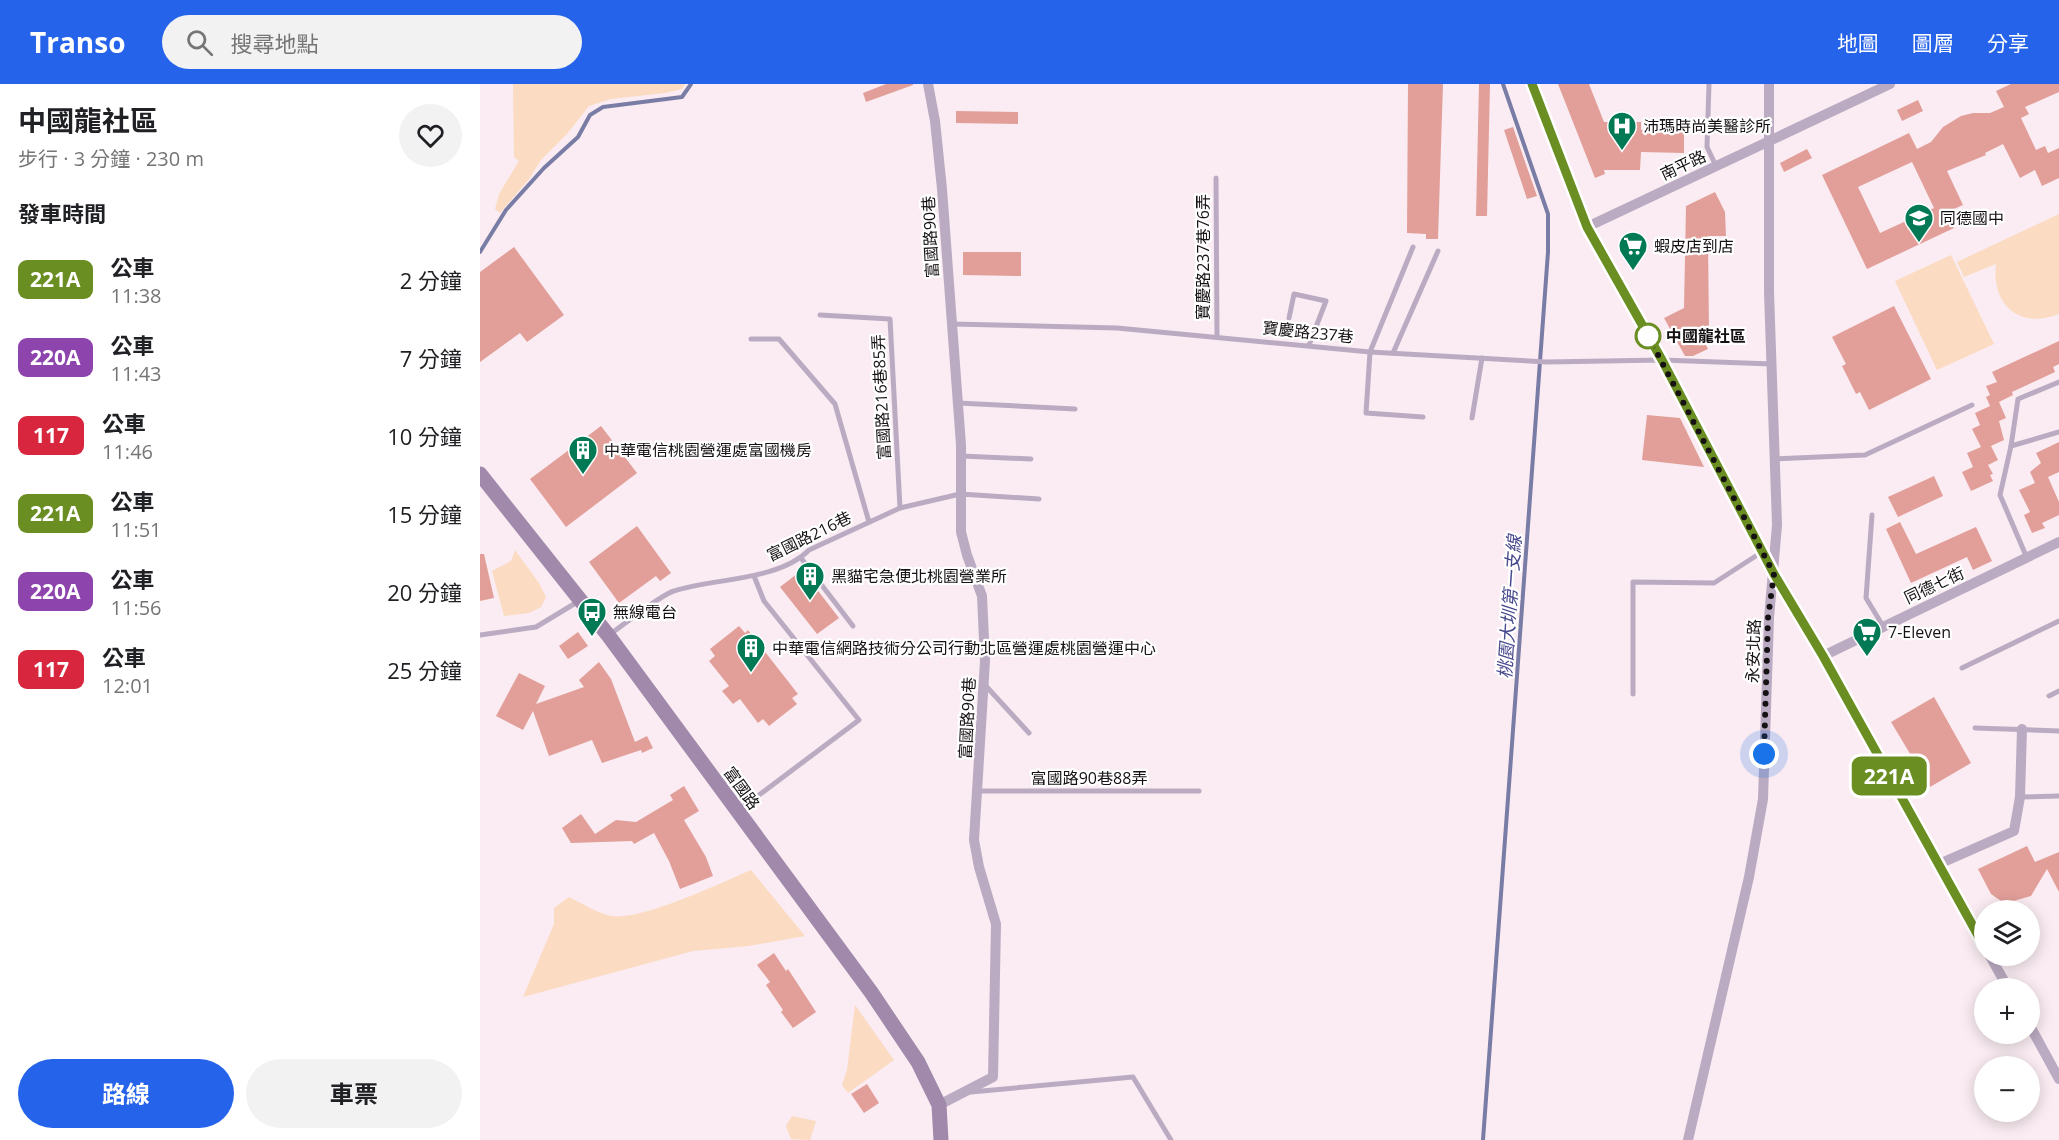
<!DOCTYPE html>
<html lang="zh-TW">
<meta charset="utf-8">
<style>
:root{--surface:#fff;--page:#f2f2f2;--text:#202124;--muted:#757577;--accent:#2563eb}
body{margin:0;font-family:"Open Sans","Noto Sans TC",sans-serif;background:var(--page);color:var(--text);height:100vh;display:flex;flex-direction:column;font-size:22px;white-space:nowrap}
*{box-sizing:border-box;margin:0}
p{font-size:20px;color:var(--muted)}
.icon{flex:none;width:33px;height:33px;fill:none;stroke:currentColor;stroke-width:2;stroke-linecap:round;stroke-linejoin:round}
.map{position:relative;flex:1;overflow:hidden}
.sheet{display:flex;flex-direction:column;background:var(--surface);width:480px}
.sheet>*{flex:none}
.badge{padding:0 12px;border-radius:9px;font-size:21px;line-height:39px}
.fabs{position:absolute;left:1494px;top:816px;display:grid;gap:12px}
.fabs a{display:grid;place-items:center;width:66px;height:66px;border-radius:50%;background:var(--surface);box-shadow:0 3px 15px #0003;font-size:30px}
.you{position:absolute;width:30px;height:30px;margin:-15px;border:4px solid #fff;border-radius:50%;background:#1a73e8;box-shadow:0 0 0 9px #1a73e833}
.map>.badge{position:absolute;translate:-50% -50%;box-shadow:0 0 0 3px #fff}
h2{padding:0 18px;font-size:22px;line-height:54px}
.round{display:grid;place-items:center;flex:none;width:63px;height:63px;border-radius:32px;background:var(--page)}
.summary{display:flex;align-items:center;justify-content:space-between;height:102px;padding:0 18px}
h1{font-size:28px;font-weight:700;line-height:45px}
.primary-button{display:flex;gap:12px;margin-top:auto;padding:12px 18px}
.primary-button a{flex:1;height:69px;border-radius:36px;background:var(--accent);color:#fff;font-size:24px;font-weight:700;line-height:69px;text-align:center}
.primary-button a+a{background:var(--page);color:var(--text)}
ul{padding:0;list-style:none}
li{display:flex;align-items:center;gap:18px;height:78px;padding:0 18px}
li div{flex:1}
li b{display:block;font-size:22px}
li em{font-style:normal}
li .badge{min-width:66px;font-weight:700;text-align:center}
header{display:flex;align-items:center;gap:36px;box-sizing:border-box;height:84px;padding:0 30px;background:var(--accent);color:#fff}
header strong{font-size:28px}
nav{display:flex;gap:33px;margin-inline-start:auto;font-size:21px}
.search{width:420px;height:54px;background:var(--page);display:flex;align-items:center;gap:15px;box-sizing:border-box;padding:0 21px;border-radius:33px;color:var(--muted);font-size:22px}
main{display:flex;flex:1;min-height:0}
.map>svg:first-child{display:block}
.green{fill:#fbdbc2}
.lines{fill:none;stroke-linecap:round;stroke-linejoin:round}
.stream{stroke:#797ca4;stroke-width:4}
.building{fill:#e29f99;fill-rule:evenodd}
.lane{stroke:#bbabc2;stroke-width:5}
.street{stroke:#bbabc2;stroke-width:10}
.secondary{stroke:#a089aa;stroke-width:15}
.line-casing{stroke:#fff;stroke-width:14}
.line{stroke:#6b8e23;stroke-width:9}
.walk{stroke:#161214;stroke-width:6;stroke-dasharray:0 10.8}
.stop-dot{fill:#fff;stroke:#6b8e23;stroke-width:3}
.labels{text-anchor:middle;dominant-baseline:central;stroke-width:4.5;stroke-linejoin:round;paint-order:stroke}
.poi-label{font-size:16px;fill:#161214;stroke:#fff;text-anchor:start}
.street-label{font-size:16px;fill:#161214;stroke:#fff}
.stop-label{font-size:16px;font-weight:bold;fill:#161214;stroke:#fff;text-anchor:start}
.water-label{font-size:18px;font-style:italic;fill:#49498e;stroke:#fff}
</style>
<header>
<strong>Transo</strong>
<div class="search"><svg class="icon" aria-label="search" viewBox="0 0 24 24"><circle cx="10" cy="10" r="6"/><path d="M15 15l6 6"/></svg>搜尋地點</div>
<nav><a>地圖</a><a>圖層</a><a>分享</a></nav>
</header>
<main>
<section class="sheet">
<div class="summary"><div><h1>中國龍社區</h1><p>步行 · 3 分鐘 · 230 m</p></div><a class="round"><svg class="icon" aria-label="heart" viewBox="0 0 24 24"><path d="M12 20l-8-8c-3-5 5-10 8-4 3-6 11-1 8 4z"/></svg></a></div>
<h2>發車時間</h2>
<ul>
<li><span class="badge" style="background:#6b8e23;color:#fff">221A</span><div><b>公車</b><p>11:38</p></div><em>2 分鐘</em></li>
<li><span class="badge" style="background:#8e44ad;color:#fff">220A</span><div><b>公車</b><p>11:43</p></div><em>7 分鐘</em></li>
<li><span class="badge" style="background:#d7263d;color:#fff">117</span><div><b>公車</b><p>11:46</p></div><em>10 分鐘</em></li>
<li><span class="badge" style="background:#6b8e23;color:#fff">221A</span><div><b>公車</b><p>11:51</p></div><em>15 分鐘</em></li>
<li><span class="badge" style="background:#8e44ad;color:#fff">220A</span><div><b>公車</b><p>11:56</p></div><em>20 分鐘</em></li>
<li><span class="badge" style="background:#d7263d;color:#fff">117</span><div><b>公車</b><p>12:01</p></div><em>25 分鐘</em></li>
</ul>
<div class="primary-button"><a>路線</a><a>車票</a></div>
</section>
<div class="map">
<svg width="1579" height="1056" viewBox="0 0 1579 1056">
<rect width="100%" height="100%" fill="#faecf2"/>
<g class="green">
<path d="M33,0H205L202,5L185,9L131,15L109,22L87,50L61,76L49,95L20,129L15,125L19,110L39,77L34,73Z"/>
<path d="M1579,130V230C1539,246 1511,220 1516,180L1484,193L1477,178Z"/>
<path d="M1471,171L1514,260L1457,286L1415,197Z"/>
<path d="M35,466L59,499L66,513L61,523L49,529L24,532L12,487L31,477Z"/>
<path d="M271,786L325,852L269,862L213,867L43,913L74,840V824L89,813C101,819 117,829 131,832C161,837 241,799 271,786Z"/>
<path d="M375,921L414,976L368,1009L362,1001L367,986Z"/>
<path d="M312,1032L336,1037L330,1056L311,1055L306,1042Z"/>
</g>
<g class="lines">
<g class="stream">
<path d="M0,168L26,126L64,84L98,53L110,31L123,23L202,13L211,0"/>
<path d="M1003,1056L1068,168V130L1023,0"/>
</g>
</g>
<g class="building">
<path d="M406,0H433V1L386,18L383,9Z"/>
<path d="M928,0H963L958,155H946V150L927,149Z"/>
<path d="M999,0H1010L1007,132H996Z"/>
<path d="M1078,0H1109L1124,38H1161V46L1204,47V69L1161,68L1160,86H1124L1125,90L1115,94Z"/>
<path d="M1531,0H1579V8L1545,23L1549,30L1541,34L1556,66L1565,62L1568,69L1579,64V94L1562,102L1555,86L1540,94L1523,60L1505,69L1506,71L1467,87L1483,121L1467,128L1474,144L1387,185L1342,91L1429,49L1437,65L1451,58L1463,43L1481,32L1493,29H1510L1524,23L1516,7ZM1432,78L1454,124L1400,149L1378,103Z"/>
<path d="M1438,16L1443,27L1422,37L1417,26Z"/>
<path d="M476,27L538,28V40L476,39Z"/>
<path d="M1033,43L1057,112L1047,115L1024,46Z"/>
<path d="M1327,65L1332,74L1304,88L1300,79Z"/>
<path d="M1235,108L1245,128L1246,152H1228L1229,249H1220L1228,265L1213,272H1205L1184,234L1204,224L1206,122Z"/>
<path d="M34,163L84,231L47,258L40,249L0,278V188Z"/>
<path d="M483,168H541V192L483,191Z"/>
<path d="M1414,222L1451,295L1389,326L1380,308L1376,310L1362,282L1366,280L1352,253Z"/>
<path d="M1579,257V280L1573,283L1575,288L1532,308L1533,311L1519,318L1526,334L1519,337L1524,356L1511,362L1518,376L1508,381L1513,390L1510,391L1513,397L1491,407L1482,388L1493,383L1487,369L1501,363L1492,345L1500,341L1495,329L1510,322L1506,313L1510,311L1506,302L1517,298L1512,288Z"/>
<path d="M1167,331L1200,334L1224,383L1162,376Z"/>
<path d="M121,342L157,389L86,443L50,395Z"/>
<path d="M1579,358V388L1568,393L1579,418V431L1562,439L1565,444L1552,449L1544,431L1550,428L1539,406L1555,399L1550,388L1561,379L1556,369Z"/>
<path d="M1454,392L1463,412L1418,433L1408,413Z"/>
<path d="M1420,438L1436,470L1496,443L1512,477L1493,486L1487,473L1431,499L1406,445Z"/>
<path d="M157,442L191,489L180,497L176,492L139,519L109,478Z"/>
<path d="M0,470H4L14,514L0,517Z"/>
<path d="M322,486L359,534L337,550L300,503Z"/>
<path d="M259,542L265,549L268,546L318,610L312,614L317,620L289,642L283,635L278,639L260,615L253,620L242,607L249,602L229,577L235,572L230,565Z"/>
<path d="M98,548L108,562L88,575L79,562Z"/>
<path d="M119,578L131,595L155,658L167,652L173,664L162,669L161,666L122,679L112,656L69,672L53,627L43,646L16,632L39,589L65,602L56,620L104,603L99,596Z"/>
<path d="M1454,613L1491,679L1450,703L1411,638Z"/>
<path d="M204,702L219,727L204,736L226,773L233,792L200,805L189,777L174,749L154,760L152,757L91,759L82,744L101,730L115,750L136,736L156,738L193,716L190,711Z"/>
<path d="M1547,762L1555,778L1579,768V808L1567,785L1551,812L1530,818L1521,817L1511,810L1498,785Z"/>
<path d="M294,869L306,887L308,885L336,928L313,944L301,928L303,926L286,901L290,898L277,881Z"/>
<path d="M387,1000L399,1019L384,1029L371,1010Z"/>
</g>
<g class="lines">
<g class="lane">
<path d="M1229,0L1227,63L1236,82"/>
<path d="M736,94L737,252"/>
<path d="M933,163L890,268L886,329L943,333"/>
<path d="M340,231L410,235L420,424"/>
<path d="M809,234L814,210L846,217L829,261"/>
<path d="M472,240L637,244L890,268L1067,278L1182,276L1292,280"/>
<path d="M271,255H299L355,320L389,438"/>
<path d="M913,269L958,167"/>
<path d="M478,319L595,325"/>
<path d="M992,334L1002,274"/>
<path d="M1531,362L1538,315L1579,298"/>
<path d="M481,372L551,375"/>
<path d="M1295,375L1385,371L1492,321"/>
<path d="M1392,431L1386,514L1403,542"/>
<path d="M321,474L373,542"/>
<path d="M1547,474L1520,411L1531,362L1579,348"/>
<path d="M130,550C145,540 180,511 194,507C233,494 299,497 329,466L420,424L480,410L559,415"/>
<path d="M0,551L56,543L99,517"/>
<path d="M1482,584L1579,537"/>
<path d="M505,601L549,649"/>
<path d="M1153,610V498L1234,499L1282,468"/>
<path d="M1569,612L1579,607"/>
<path d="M1495,644L1579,647"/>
<path d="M498,707H719"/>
<path d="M1540,713L1579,712"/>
<path d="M259,726L379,636L284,517L274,492"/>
<path d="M491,1008L653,993L691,1056"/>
</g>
<g class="street">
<path d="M448,0L455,37L462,105L481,361V448L487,471L502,512L505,577L494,756L499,783L516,840L513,993L459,1021"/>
<path d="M1052,0L1107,143L1182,276L1294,490L1343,572L1504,862"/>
<path d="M1107,143L1410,0"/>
<path d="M1343,572L1579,458"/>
<path d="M1459,780L1534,747L1540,713L1542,645"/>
<path d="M1510,872L1528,904"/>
<path d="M1550,942L1579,995"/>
<path d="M1208,1056L1269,793L1283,715L1289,534L1297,441L1289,208V0"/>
</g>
<path class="secondary" d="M0,390L128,551L391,908L438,978L459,1021L461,1056"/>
</g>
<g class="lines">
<g class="line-casing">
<path id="line" d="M1052,0L1107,143L1182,276L1294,490L1343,572L1504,862"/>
</g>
<use href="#line" class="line"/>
<path class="walk" d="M1168,252L1294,490L1288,534L1284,670"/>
</g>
<defs>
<g id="hospital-pin" transform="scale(1.5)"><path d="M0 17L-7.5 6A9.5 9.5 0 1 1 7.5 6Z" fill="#027955" stroke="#fff"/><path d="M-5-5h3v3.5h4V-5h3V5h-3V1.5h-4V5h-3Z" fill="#fff"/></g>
<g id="school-pin" transform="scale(1.5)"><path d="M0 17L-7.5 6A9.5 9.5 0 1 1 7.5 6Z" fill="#027955" stroke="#fff"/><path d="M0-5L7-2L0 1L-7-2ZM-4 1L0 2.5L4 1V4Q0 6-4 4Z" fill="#fff"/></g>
<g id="supermarket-pin" transform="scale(1.5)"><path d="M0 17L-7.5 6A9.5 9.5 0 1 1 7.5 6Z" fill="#027955" stroke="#fff"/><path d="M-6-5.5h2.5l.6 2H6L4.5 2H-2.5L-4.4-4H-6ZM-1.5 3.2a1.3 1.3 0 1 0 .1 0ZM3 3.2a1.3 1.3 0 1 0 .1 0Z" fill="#fff"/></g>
<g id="building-pin" transform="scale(1.5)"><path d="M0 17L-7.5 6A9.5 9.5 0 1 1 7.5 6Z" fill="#027955" stroke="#fff"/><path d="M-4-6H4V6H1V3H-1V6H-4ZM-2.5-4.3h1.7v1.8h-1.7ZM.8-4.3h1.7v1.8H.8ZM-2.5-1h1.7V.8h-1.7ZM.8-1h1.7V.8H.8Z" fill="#fff"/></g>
<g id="bus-pin" transform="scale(1.5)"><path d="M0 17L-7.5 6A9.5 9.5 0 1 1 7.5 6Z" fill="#027955" stroke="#fff"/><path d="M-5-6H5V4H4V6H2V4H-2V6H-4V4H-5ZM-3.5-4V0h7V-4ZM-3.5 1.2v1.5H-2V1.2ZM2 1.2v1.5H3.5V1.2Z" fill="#fff"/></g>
</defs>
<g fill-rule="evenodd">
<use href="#hospital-pin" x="1142" y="42"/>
<use href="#school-pin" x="1439" y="134"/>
<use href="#supermarket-pin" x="1153" y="162"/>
<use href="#building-pin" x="103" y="366"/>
<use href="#building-pin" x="330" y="492"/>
<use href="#bus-pin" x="112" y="528"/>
<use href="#supermarket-pin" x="1387" y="548"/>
<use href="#building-pin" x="271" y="564"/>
</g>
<circle class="stop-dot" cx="1168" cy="252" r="12"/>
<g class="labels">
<g class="poi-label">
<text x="1163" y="42">沛瑪時尚美醫診所</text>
<text x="1460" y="134">同德國中</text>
<text x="1174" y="162">蝦皮店到店</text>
<text x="124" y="366">中華電信桃園營運處富國機房</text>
<text x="351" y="492">黑貓宅急便北桃園營業所</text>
<text x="133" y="528">無線電台</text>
<text x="1408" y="548">7-Eleven</text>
<text x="292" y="564">中華電信網路技術分公司行動北區營運處桃園營運中心</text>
</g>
<g class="street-label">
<text transform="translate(1203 81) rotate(-25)">南平路</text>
<text transform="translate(450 153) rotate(-93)">富國路90巷</text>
<text transform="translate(723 173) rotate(-90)">寶慶路237巷76弄</text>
<text transform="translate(828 248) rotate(6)">寶慶路237巷</text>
<text transform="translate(401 313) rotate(-93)">富國路216巷85弄</text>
<text transform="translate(329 452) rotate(-26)">富國路216巷</text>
<text transform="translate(1454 501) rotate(-25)">同德七街</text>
<text transform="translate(1273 567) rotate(-88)">永安北路</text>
<text transform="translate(487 634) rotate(-87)">富國路90巷</text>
<text x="609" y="694">富國路90巷88弄</text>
<text transform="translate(262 704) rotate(54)">富國路</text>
</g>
<g class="stop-label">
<text x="1186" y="252">中國龍社區</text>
</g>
<g class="water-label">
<text transform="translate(1029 523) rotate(-86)">桃園大圳第一支線</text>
</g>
</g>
</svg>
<div class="fabs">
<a><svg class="icon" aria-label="layers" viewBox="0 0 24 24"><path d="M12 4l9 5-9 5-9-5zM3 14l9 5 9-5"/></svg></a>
<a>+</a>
<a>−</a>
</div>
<div class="you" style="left:1284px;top:670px"></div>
<b class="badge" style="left:1409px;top:692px;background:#6b8e23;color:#fff">221A</b>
</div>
</main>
